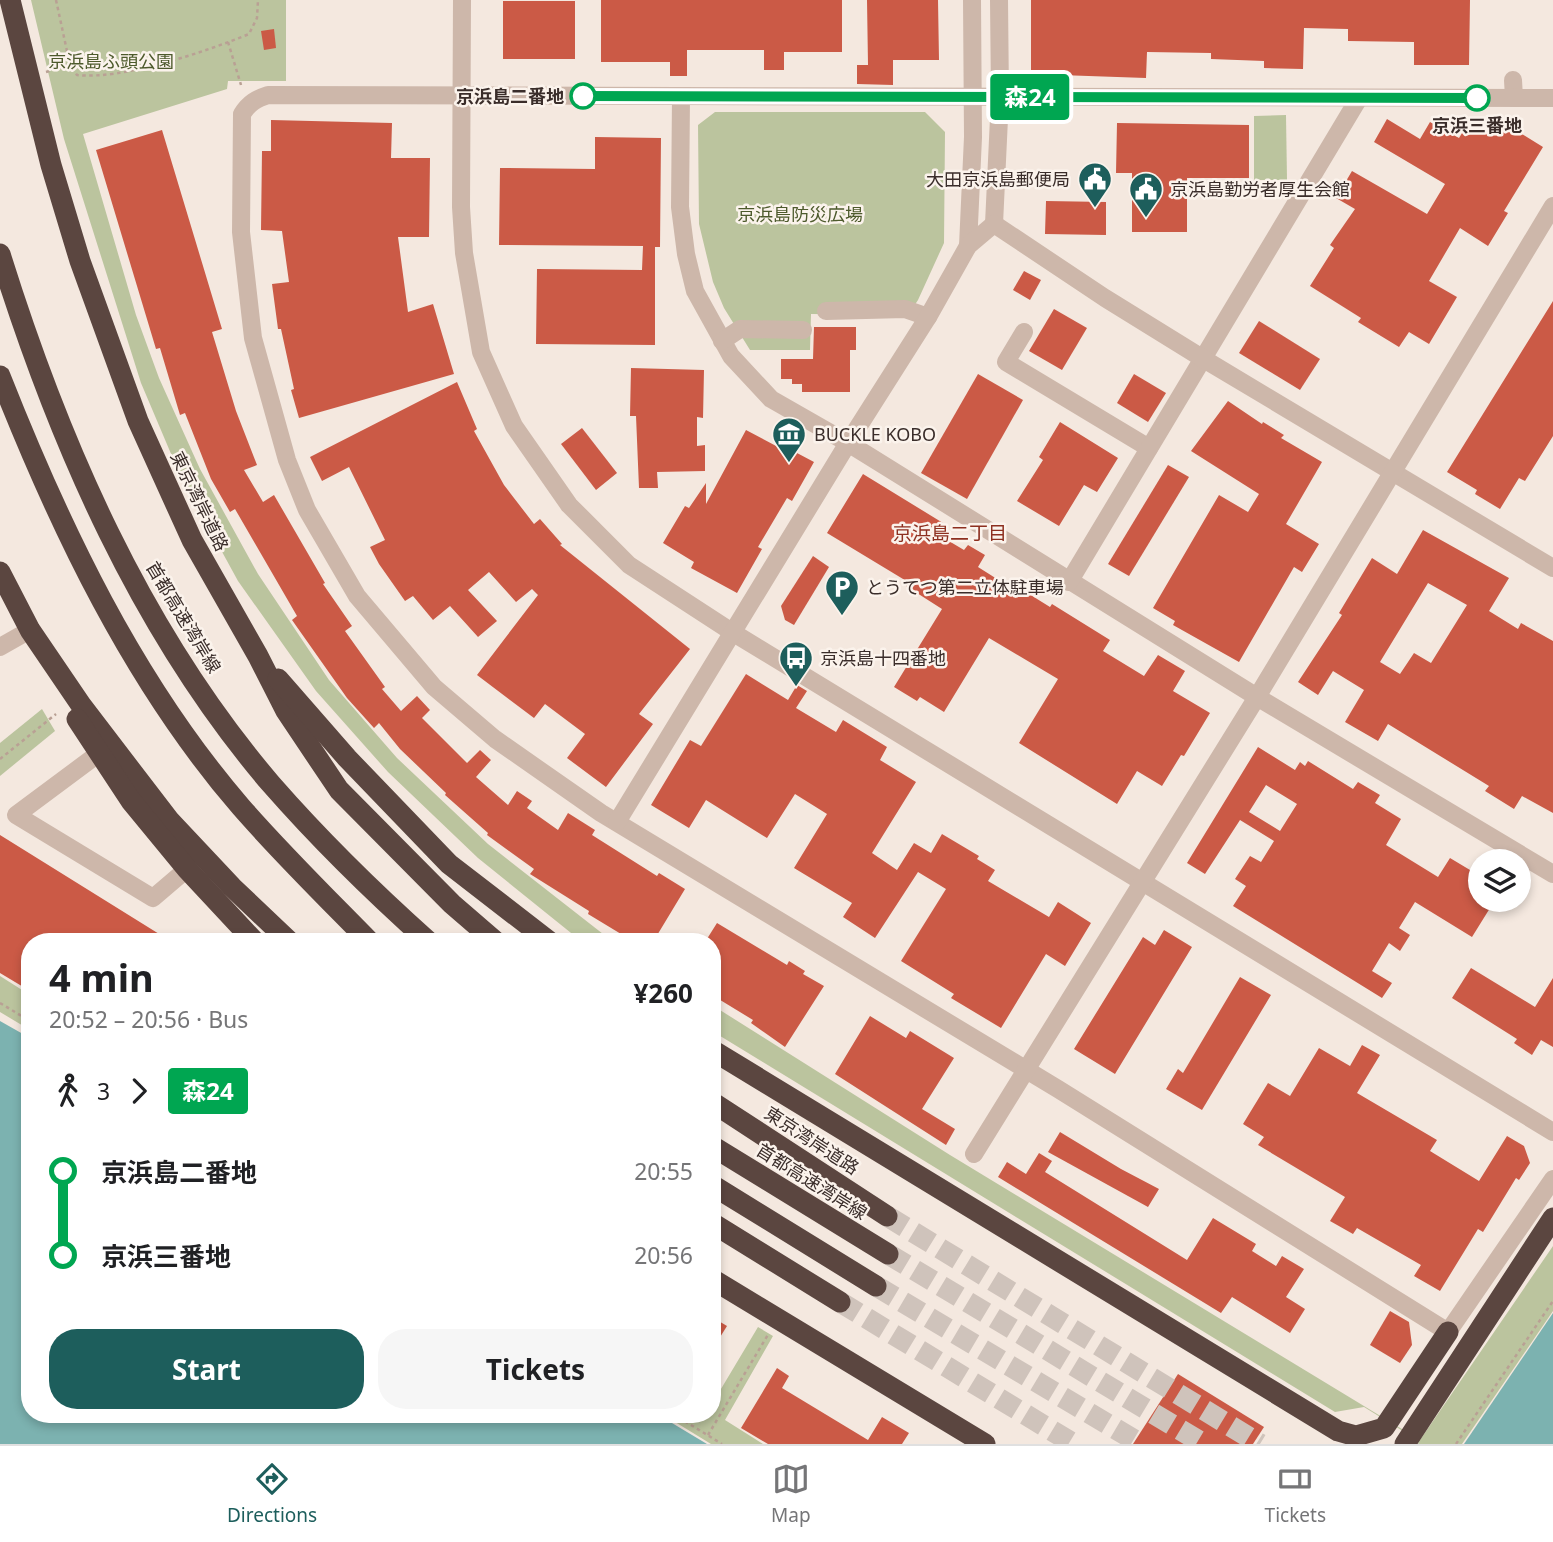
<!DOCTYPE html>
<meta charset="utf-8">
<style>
:root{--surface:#fff;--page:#f6f6f6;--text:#202124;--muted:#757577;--line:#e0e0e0;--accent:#1d5e5c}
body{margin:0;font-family:"Noto Sans","Noto Sans JP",sans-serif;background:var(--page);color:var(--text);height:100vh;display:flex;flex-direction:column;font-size:26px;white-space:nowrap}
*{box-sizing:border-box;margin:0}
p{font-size:23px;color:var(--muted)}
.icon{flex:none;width:38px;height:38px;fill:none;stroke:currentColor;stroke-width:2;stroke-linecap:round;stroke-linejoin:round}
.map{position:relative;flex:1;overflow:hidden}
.sheet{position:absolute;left:21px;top:933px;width:700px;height:490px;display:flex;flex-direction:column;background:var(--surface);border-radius:28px;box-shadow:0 4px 10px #0003}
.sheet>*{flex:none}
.badge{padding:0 14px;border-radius:5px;font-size:24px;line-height:46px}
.tools{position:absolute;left:1468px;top:849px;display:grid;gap:14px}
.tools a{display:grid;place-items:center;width:63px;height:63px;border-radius:50%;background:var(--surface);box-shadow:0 4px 10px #0003;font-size:35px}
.map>.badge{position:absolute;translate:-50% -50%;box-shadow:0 0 0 4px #fff}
.legs{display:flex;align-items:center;gap:10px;height:77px;padding:0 28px;font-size:23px}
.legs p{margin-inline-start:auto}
.summary{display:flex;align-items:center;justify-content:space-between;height:119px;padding:0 28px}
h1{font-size:38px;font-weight:700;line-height:52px}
.button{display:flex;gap:14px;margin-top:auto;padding:14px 28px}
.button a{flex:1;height:80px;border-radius:28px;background:var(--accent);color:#fff;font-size:28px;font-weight:700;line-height:80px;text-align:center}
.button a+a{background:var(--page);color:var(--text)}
ul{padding:0 28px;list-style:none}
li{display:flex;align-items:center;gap:24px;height:84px;font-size:26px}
li i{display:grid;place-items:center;width:10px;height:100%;margin:0 9px;background:currentColor}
li i::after{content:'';width:18px;height:18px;margin:-9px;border:5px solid;border-radius:50%;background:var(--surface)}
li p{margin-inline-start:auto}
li:first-child i{background:linear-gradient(#0000 50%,currentColor 0)}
li:last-child i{background:linear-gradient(currentColor 50%,#0000 0)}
.tabs{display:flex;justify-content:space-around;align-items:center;height:98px;border-top:2px solid var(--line);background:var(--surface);font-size:19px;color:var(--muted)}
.tabs a{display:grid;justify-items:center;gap:4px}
.tabs .on{color:var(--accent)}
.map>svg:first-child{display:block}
.green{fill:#bbc49e}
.water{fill:#7cb2b0}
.building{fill:#cb5a46;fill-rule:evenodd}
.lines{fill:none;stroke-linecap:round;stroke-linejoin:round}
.highway-tunnel{stroke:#cfc3bb;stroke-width:21;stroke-dasharray:21 10;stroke-linecap:butt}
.path{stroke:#b9a094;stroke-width:2.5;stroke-dasharray:3.5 3.5;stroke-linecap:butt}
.minor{stroke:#cdb7aa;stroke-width:18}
.highway{stroke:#5b4640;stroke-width:21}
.line-1-casing{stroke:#fff;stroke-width:16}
.line-1{stroke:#00a651;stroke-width:10}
.stop-1-dot{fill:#fff;stroke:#00a651;stroke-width:3.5}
.labels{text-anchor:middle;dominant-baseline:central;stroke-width:5;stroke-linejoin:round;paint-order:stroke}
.park-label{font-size:18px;fill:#4d5a2c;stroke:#fbf3ec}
.stop-label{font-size:18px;font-weight:bold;fill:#3a2d2a;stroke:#fbf3ec;text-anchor:end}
.poi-label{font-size:18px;fill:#3a2d2a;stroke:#fbf3ec;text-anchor:start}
.street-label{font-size:18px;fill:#3a2d2a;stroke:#fbf3ec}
.neighbourhood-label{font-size:19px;fill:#8d2f1f;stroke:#fbf3ec}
</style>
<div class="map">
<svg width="1553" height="1444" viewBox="0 0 1553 1444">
<rect width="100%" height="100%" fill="#f4e8df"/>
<g class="green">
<path d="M31,0H286V81H228L227,89L83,134L136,315L159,378L200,469L258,574L329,680L397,758L488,844L612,941H581L478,858L388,772L316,691L238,581L180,475L141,383L64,139Z"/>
<path d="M715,112H925L945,132L944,243L918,300L908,315L811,314L810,350H750L724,308L713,282L699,224L698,125Z"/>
<path d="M1286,115L1287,180H1254V116Z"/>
<path d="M42,709L55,731L0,776V743Z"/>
<path d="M0,976L30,995V1030L0,1012Z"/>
<path d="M712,1005L950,1155L1420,1440L1553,1246V1311L1462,1444H1418L1419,1441L1364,1407L1335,1412L712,1031Z"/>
<path d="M758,1327L773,1336L725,1420L763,1444H711L662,1414H712V1404Z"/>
</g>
<g class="water">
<path d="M0,1021L30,1038V1414H657L707,1444H0Z"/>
<path d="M1553,1313V1444H1464Z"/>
</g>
<g class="building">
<path d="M601,0H842V52H784V70H764V50H687V76H670V62H601Z"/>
<path d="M867,0H938L939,60H893V85L857,84V65H868Z"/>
<path d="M1031,0H1470L1469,65H1414V42L1348,41V29L1304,28L1303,69L1264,68V61L1211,59V53L1147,52L1146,78L1031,74Z"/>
<rect x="503" y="1" width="72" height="58"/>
<path d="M274,29L276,48L264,50L261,31Z"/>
<path d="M1387,119L1420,139L1430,122L1459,138L1470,120L1491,133L1499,120L1543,147L1504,211L1508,213L1488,246L1460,228L1429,281L1457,297L1429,344L1409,332L1399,347L1358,322L1361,318L1310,286L1334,248L1330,245L1355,209L1336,198L1352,171L1427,214L1445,184L1374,142Z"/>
<path d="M271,120L392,123L391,158H430L429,237H398L408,312L433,304L454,374L299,418L291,390L294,389L281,329H278L272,284L289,282L282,231L261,230L262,151H271Z"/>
<path d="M1117,123L1249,125V178H1187V232H1132V173H1116Z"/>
<path d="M162,130L222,329L212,332L236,411L257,465L244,470L263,502L274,495L325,583L323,584L352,626L345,631L385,687L382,689L401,711L417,696L430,710L422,718L467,763L480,750L491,760L476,777L508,805L517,791L532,801L527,808L558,830L568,813L595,830L592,835L657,876L659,873L685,889L653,942H628L620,937L621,934L588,914L589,911L530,874L534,869L487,835L488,833L445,795L446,793L400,749L379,723L374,728L347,698L292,620L297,616L235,509L230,512L211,479L185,413L180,415L160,348L156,349L96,150Z"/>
<path d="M595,137L661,138L660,247H655V345L536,344L537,269L642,270L643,246L499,245L500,168L595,169Z"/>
<path d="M1046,201L1106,202V235L1045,234Z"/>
<path d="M1024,271L1041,280L1030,300L1013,290Z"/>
<path d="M1553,301V436L1525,481L1519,478L1500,509L1475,494L1477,490L1447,472Z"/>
<path d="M1054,309L1087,328L1062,370L1029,351Z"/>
<path d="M1259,321L1320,359L1300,390L1239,353Z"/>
<path d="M814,327H856V350H850V392H802V384H792V379H781V359H813Z"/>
<path d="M631,368L704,370L703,418L697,417V446L705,445V471L657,472L658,488H639L636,416H630Z"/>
<path d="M978,374L1023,400L967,499L921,473Z"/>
<path d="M1134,374L1166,393L1148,422L1117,403Z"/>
<path d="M457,382L477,429L474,431L504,485L534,524L540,519L562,544L560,545L690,649L639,714L653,724L606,787L567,758L585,734L545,704L534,718L477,675L538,595L532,589L516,602L489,572L468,590L497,621L478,637L450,606L433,620L413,596L405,601L379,564L370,547L385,540L349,467L322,481L310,457Z"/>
<path d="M1228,401L1262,424L1263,422L1284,435L1281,438L1322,462L1286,524L1319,544L1302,572L1294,567L1239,662L1173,625L1175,621L1153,608L1219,495L1248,512L1259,494L1191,451Z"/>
<path d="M1060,422L1118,458L1097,492L1084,485L1059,526L1017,501L1043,460L1039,457Z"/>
<path d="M582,428L617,473L596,490L561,444Z"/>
<path d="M746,430L778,447L780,444L814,462L792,501L787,498L758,547L762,549L737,593L691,568L694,562L663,543L685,506L689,508L706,483V504Z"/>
<path d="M1168,465L1189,477L1129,576L1108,564Z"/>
<path d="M863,474L943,523L937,534L964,550L968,545L985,555L978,567L997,579L994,585L1016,598L1021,589L1050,607L1052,604L1110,640L1103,651L1144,676L1158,655L1185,671L1173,691L1210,713L1184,756L1181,755L1162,786L1137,771L1117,804L1019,743L1058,679L989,638L944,712L920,697L917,701L894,687L942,609L906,586L908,582L827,533Z"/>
<path d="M1423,530L1509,578L1489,611L1518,629L1521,623L1553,641V813L1522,796L1514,809L1485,791L1489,786L1388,724L1378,741L1345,722L1364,690L1333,671L1318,695L1298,682L1342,615L1339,613L1372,558L1397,574ZM1428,583L1467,605L1431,663L1414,653L1400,674L1380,662Z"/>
<path d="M813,556L829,567L794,625L785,620L781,606Z"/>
<path d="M746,674L788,700L797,685L807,691L796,708L836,732L843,720L887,747L880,760L916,782L872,853L897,870L914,843L931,853L942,834L979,856L977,859L995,870L988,881L1049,917L1058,902L1091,923L1065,966L1046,954L1001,1028L951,998L954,994L901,961L946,889L918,872L875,938L843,917L852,903L794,868L827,814L795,794L767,838L706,800L689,828L651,805L690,740L701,746Z"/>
<path d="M1258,747L1295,770L1300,762L1305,766L1308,761L1353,789L1358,782L1380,795L1375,803L1401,819L1386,845L1438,877L1450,858L1480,876V900H1495L1472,937L1415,902L1399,928L1410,935L1400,951L1389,943L1372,971L1392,983L1382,998L1233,906L1246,886L1235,879L1250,856L1261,862L1274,841L1240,820L1205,874L1187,863ZM1266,785L1297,804L1280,831L1249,812Z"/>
<path d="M0,835L172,942H30V991L0,973Z"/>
<path d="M717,923L787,965L789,961L805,971L803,974L824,986L785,1047L751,1023L753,1020L712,995V942H705Z"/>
<path d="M1164,930L1192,947L1115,1074L1074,1049L1143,937L1155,945Z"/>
<path d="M1471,968L1535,1007L1553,978V1047L1541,1040L1532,1055L1514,1043L1517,1039L1452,998Z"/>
<path d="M1240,977L1271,995L1202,1110L1166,1089L1178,1069L1183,1073Z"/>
<path d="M870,1016L906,1038L910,1031L954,1058L922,1109L955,1129L946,1145L835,1074Z"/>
<path d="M1362,1045L1380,1055L1357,1093L1437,1140L1430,1151L1479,1181L1507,1136L1524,1146L1530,1163L1519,1180L1516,1178L1483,1232L1478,1229L1440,1291L1414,1276L1421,1265L1357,1228L1353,1234L1330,1221L1345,1197L1258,1145L1264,1137L1243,1124L1268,1083L1290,1096L1319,1048L1350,1066Z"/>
<path d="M1060,1132L1121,1169L1159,1189L1148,1207L1048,1152Z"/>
<path d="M1039,1153L1052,1161L1045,1172L1187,1260L1213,1218L1256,1244L1252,1251L1276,1266L1282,1256L1304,1269L1286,1297L1305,1309L1290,1333L1232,1297L1221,1313L998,1177L1007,1162L1026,1174Z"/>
<path d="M1390,1311L1409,1322L1412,1345L1400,1363L1370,1345Z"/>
<path d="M712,1317L727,1326L712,1350Z"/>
<path d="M777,1368L789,1376L782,1388L868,1440L882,1417L909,1433L902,1444H768L741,1428Z"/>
<path d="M1178,1374L1264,1427L1253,1444H1133Z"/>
</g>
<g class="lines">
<g class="highway-tunnel">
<path d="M887,1216L1260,1444"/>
<path d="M888,1254L1204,1444"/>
<path d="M876,1286L1141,1444"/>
<path d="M840,1302L1074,1444"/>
</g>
<g class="path">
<path d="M56,0L70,65L77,75C122,80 205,52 249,34L257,18L258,0"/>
<path d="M228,42L241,85"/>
<path d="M46,72L70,65"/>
<path d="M0,759L56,714"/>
<path d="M0,1003L30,1021"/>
<path d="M673,1414L722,1444"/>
<path d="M708,1435L769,1333"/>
<path d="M1456,1444L1553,1301"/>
</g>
<g class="minor">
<path d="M462,0L461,207L464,253L481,352L514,426L569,505L629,565L732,632L1553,1132"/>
<path d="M1513,80L1514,98"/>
<path d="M681,97L680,207L686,254L695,291L731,356L771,399L848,443L1257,697L1553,874"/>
<path d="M1553,98L268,95C256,99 249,103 242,114L241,232L253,338L287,460L307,510L357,596L434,687L495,739L601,813L1058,1089L1448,1332L1553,1179"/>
<path d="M994,224L1000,97L999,0"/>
<path d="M968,246L973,137L972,0"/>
<path d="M826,311L905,309L928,317"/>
<path d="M1024,332L1006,362L1149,448"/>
<path d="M722,341L740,329L803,330"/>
<path d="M1069,582L1359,98"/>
<path d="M0,647L30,630"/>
<path d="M98,754L16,815L153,898L187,869"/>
<path d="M617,822L848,443L928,317L968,246L994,224L1105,298L1202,358L1553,568"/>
<path d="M974,1154L1257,697L1553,206"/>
</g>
<g class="highway">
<path d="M10,0L51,165L80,261L138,421L192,540L258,656L286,711L339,790L452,904L496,942"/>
<path d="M0,254C59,443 141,632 271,784C320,840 373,892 429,942"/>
<path d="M0,376C60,528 133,682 241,807C282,854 326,897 370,942"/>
<path d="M0,572L30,630L81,705L169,820L232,887L290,942"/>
<path d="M278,679L347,758L449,864L550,942"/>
<path d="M77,719L131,801L187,869L255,942"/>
<path d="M712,1050L1338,1431L1356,1436L1384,1428L1448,1332"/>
<path d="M712,1102L887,1216"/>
<path d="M712,1146L888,1254"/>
<path d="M712,1185L876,1286"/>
<path d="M712,1223L840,1302"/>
<path d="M712,1279L985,1444"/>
<path d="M1405,1444L1553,1218"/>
</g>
</g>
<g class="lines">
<g class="line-1-casing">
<path id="line-1" d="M583,96L1477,98"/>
</g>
<use href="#line-1" class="line-1"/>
</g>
<defs>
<g id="civic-pin" transform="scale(1.75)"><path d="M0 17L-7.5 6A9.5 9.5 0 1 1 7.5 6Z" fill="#1d5e5c" stroke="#fbf3ec"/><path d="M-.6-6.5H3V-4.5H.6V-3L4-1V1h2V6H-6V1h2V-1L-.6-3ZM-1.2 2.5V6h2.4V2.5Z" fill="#fff"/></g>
<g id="museum-pin" transform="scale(1.75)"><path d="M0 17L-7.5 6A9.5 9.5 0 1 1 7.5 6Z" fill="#1d5e5c" stroke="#fbf3ec"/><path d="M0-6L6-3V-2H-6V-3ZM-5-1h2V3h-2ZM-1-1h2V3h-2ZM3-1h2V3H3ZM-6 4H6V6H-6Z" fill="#fff"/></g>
<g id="parking-pin" transform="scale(1.75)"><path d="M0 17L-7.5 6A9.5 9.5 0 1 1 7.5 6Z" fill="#1d5e5c" stroke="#fbf3ec"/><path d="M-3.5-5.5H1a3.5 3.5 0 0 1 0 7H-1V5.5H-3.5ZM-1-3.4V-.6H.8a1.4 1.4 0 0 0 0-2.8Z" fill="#fff"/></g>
<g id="bus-pin" transform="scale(1.75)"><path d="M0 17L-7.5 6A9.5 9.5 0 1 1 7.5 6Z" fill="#1d5e5c" stroke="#fbf3ec"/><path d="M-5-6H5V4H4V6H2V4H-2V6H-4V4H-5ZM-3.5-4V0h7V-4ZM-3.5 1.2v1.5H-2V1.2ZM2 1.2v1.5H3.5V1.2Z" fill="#fff"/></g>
</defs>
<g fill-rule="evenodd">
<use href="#civic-pin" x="1095" y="179"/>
<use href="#civic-pin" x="1146" y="189"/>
<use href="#museum-pin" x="789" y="434"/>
<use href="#parking-pin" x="842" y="587"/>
<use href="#bus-pin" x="796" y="658"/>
</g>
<g class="stop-1-dot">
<circle cx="583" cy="96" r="12"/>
<circle cx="1477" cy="98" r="12"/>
</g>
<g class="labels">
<g class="park-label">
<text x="111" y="61">京浜島ふ頭公園</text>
<text x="800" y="214">京浜島防災広場</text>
</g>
<g class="stop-label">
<text x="564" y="96">京浜島二番地</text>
<text x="1477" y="125" text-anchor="middle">京浜三番地</text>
</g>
<g class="poi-label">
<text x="1070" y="179" text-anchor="end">大田京浜島郵便局</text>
<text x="1170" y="189">京浜島勤労者厚生会館</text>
<text x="814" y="434">BUCKLE KOBO</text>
<text x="866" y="587">とうてつ第二立体駐車場</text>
<text x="820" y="658">京浜島十四番地</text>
</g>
<g class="street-label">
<text transform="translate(200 501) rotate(64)">東京湾岸道路</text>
<text transform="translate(184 617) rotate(59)">首都高速湾岸線</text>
<text transform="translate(812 1140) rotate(33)">東京湾岸道路</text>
<text transform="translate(812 1181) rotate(32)">首都高速湾岸線</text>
</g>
<g class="neighbourhood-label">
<text x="950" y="533">京浜島二丁目</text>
</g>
</g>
</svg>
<div class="tools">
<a><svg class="icon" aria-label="layers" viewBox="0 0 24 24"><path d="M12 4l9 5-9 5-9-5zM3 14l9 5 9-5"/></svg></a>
</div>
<b class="badge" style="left:1030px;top:97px;background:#00a651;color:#fff">森24</b>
<section class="sheet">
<div class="summary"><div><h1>4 min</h1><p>20:52 – 20:56 · Bus</p></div><b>¥260</b></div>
<div class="legs"><svg class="icon" aria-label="walk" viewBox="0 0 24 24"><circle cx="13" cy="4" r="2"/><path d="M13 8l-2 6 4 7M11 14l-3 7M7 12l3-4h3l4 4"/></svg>3<svg class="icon" aria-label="forward" viewBox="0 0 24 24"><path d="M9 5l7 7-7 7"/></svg><b class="badge" style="background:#00a651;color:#fff">森24</b></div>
<ul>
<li><i style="color:#00a651"></i><b>京浜島二番地</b><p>20:55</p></li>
<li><i style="color:#00a651"></i><b>京浜三番地</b><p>20:56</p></li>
</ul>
<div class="button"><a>Start</a><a>Tickets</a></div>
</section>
</div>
<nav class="tabs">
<a class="on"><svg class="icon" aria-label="directions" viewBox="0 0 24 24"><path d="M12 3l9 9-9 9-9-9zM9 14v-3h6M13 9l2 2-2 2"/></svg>Directions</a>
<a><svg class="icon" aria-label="map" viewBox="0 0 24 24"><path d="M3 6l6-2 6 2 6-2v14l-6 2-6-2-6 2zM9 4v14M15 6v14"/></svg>Map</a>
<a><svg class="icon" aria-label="tickets" viewBox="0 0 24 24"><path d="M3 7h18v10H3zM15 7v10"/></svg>Tickets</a>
</nav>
